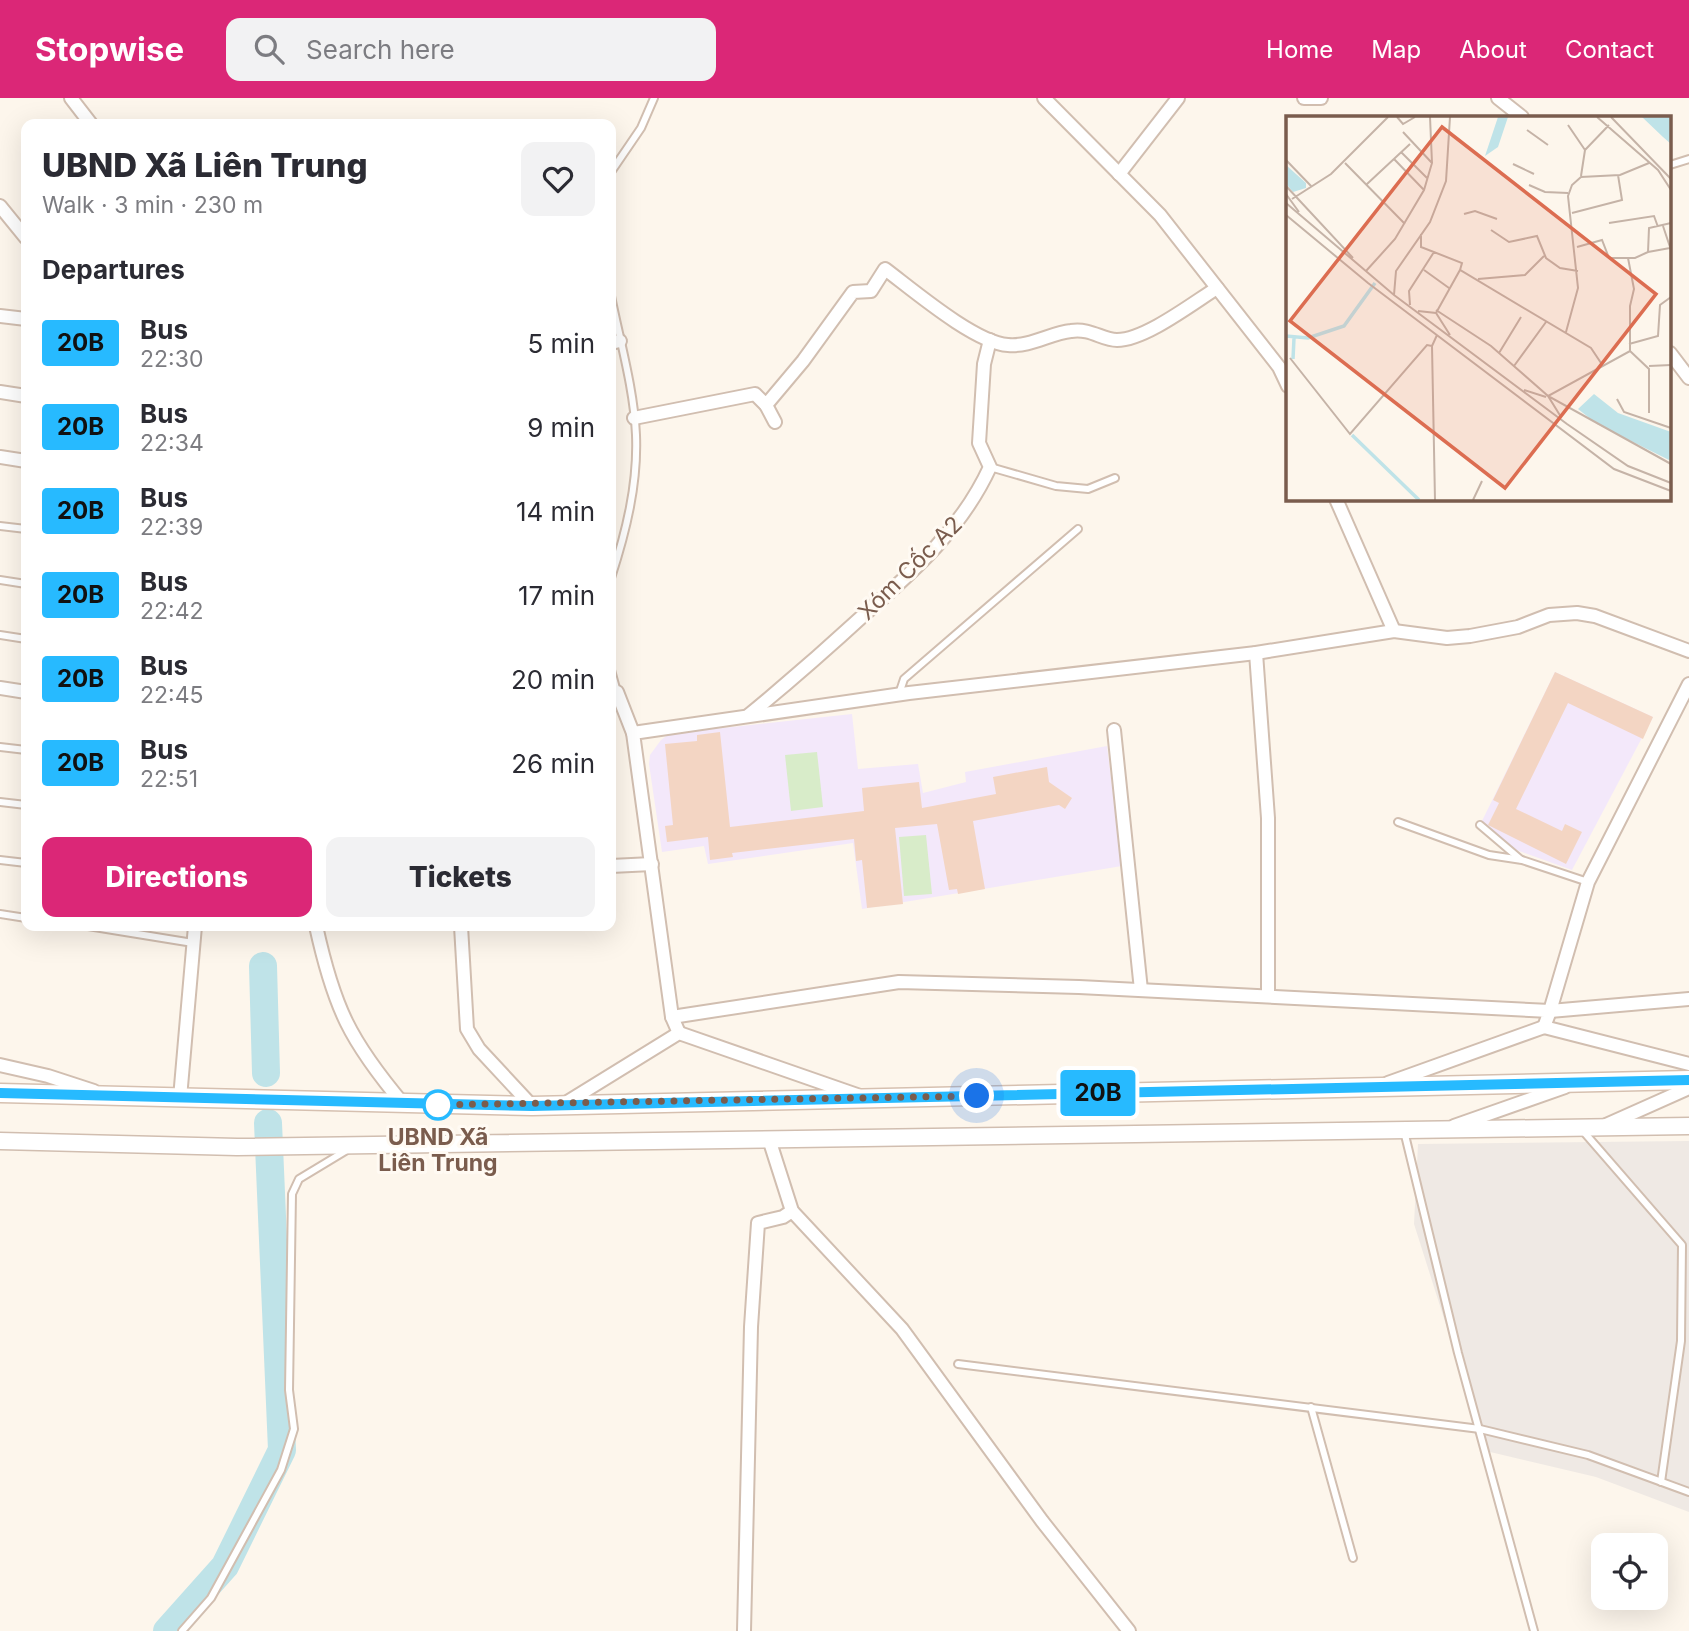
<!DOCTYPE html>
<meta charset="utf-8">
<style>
:root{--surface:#fff;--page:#f2f2f3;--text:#2b2b33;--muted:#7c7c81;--accent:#db2777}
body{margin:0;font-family:Inter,sans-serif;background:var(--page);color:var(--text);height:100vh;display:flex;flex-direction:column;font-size:26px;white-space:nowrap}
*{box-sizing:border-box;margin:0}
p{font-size:23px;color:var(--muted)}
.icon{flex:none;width:38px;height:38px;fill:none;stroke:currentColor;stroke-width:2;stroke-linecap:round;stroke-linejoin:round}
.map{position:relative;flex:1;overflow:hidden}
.sheet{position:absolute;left:21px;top:21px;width:595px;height:812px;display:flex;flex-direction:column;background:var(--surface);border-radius:14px;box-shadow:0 7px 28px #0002}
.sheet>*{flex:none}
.badge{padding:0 14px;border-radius:5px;font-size:24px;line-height:46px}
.buttons{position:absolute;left:1591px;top:1435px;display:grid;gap:14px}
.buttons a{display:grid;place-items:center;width:77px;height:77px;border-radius:14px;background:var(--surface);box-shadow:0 7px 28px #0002;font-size:35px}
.you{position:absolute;width:35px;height:35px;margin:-18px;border:5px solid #fff;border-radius:50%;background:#1a73e8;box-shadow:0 0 0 10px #1a73e833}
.map>.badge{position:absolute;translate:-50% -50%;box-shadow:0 0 0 4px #fff}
h2{padding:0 21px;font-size:26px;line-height:63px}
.round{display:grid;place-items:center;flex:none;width:74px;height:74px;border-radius:14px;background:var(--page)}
.overview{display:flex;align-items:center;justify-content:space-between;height:119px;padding:0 21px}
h1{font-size:33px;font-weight:800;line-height:52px}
.action{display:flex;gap:14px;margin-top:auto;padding:14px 21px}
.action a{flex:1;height:80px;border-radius:14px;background:var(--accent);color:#fff;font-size:28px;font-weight:800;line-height:80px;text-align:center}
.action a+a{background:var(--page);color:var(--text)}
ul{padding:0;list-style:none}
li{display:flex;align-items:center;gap:21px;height:84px;padding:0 21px}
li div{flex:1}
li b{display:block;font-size:26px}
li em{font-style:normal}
li .badge{min-width:77px;font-weight:700;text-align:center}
header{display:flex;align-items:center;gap:42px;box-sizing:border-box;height:98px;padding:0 35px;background:var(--accent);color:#fff}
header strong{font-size:33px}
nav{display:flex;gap:38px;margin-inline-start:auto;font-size:24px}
.search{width:490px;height:63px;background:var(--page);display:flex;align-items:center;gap:18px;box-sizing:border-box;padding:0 24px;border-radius:14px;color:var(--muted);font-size:26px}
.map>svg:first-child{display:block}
.industrial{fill:#efe9e4}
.education{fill:#f3e8fa}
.green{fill:#d8ecc9}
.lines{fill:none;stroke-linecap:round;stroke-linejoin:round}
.river{stroke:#bfe3e8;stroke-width:28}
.building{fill:#f3d5c3}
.service-casing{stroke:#d1beb0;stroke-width:10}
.minor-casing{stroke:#d1beb0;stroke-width:16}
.tertiary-casing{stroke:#d1beb0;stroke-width:19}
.secondary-casing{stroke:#d6c0b0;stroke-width:21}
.service{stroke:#fff;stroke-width:6}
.minor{stroke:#fff;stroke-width:12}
.tertiary{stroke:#fff;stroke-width:16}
.secondary{stroke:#fff;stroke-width:18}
.line-casing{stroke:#fff;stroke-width:16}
.line{stroke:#27baff;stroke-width:10}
.walk{stroke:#7a5c4d;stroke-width:7;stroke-dasharray:0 12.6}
.stop-dot{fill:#fff;stroke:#27baff;stroke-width:3.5}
.labels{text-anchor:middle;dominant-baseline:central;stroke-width:6;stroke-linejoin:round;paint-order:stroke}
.street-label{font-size:23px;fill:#7a5c4d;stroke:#fffaf3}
.stop-label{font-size:23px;font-weight:bold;fill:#7a5c4d;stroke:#fffaf3}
.inset-river{fill:none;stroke:#bfe3e8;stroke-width:3.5}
.inset-road{fill:none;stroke:#c5b3a7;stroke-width:2}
.view{fill:#dc6d51;fill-opacity:0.15;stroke:#dc6d51;stroke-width:3.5}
.inset-edge{fill:none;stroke:#7a5c4d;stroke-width:3.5}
</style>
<header>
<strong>Stopwise</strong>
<div class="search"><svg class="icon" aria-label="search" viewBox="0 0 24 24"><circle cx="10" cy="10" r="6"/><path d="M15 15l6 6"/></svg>Search here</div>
<nav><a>Home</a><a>Map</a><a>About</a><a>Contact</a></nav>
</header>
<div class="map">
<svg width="1689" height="1533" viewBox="0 0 1689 1533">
<rect width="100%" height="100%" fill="#fdf6ec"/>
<path class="industrial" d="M1689,1043V1414L1596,1379L1486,1353L1414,1126L1418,1046Z"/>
<g class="education">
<path d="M1555,574L1653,619L1572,772L1511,750L1482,723Z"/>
<path d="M852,616L858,671L918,666L923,695L966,684L965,674L1107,648L1122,768L862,811L853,745L708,766L704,748L662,754L649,666L650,657L661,642L669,636Z"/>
</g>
<g class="green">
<path d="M817,654L823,709L791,713L785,657Z"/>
<path d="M926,737L932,796L904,798L899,739Z"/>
</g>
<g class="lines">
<g class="river">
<path d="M263,868L266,975"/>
<path d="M167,1533L225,1468L282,1352L268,1025"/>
</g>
</g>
<g class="building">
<path d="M1555,574L1653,619L1643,641L1568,605L1516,711L1562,733L1565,726L1582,734L1566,766L1488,727L1499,705L1493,702Z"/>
<path d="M720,634L730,729L864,713L862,690L919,684L922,710L996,696L993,679L1047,669L1049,684L1072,700L1065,711L1059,707L973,723L985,791L958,796L957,791L949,792L937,726L895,730L903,806L867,810L862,762L856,763L854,741L732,755L733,759L710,762L708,739L667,744L665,728L673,727L665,646L697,643V637Z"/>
</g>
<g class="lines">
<g class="service-casing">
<g id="service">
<path d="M1670,67L1689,61"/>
<path d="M611,74L641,30L654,0"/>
<path d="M611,198C620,243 634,291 636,337C638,386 626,434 611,480"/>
<path d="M990,369L1056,388L1088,391L1115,380"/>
<path d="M0,428L26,431"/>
<path d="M0,482L26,486"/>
<path d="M0,537L26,541"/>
<path d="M611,572L617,594"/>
<path d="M899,596L904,581L1078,431"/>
<path d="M0,649L26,652"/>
<path d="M0,704L26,707"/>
<path d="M1398,724L1489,757L1522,762L1588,784"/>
<path d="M1480,727L1520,761"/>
<path d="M0,762L26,765"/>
<path d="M0,816L26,820"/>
<path d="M88,828L193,845"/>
<path d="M1404,1033L1458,1255L1534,1533"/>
<path d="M1583,1033L1682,1147L1681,1243L1661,1384"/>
<path d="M958,1266L1480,1331L1588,1357L1689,1394"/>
<path d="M1311,1309L1353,1460"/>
<path d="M182,1533L211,1500L281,1372L294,1331L289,1292L292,1096L299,1081L347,1052"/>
</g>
</g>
<g class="minor-casing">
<g id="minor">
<path d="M71,0L91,26"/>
<path d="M1044,0L1160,117L1279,269L1288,288"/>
<path d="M1304,0H1321"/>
<path d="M1498,0L1522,19"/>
<path d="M1119,76L1178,0"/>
<path d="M0,108L26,140"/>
<path d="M0,218L26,221"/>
<path d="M611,245L620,243"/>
<path d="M1670,255L1689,280"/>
<path d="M0,294L26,298"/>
<path d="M766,307L775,324"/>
<path d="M634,320L755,296L766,307L803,263L853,194L871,193L885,171C913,192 975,245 1008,247C1031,249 1050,235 1071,233C1091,230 1102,242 1117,242C1145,242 1193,205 1217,190"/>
<path d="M0,359L26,363"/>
<path d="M1336,401L1394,533"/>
<path d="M1256,555L1268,720V898"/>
<path d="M1689,586L1588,784L1550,913L1689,901"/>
<path d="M0,590L26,594"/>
<path d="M611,596L617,594L633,635"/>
<path d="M749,617C789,584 828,550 866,515C915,472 962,430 990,369L979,345L984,266L990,242"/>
<path d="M1114,632L1141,892"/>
<path d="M611,768L652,766"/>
<path d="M316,828C334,910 350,943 404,1007"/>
<path d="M461,828L467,931L479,951L532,1008"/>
<path d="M672,919L899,884L1079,889L1550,913L1544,929L1689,966"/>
<path d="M679,935L672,919L633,635L909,595L1256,555L1394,533L1447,540L1470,538L1518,529L1549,517L1577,515L1595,518L1689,553"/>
<path d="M0,967L48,978L94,993"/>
<path d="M1388,985L1544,929"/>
<path d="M180,1000L195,828"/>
<path d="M564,1006L679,935L860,998"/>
<path d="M1606,1027L1689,990"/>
<path d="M1454,1028L1565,989"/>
<path d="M769,1041L792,1113L902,1231L1042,1423L1129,1533"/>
<path d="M744,1533L751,1229L758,1125L783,1119L792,1113"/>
</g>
</g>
<g class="tertiary-casing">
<path id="tertiary" d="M0,1043L237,1049L1689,1028"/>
</g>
<g class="secondary-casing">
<path id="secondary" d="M0,995L532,1008L1689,982"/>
</g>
<use href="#service" class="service"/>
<use href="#minor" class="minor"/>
<use href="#tertiary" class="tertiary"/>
<use href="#secondary" class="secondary"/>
</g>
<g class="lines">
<g class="line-casing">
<path id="line" d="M0,995L532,1008L1689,982"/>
</g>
<use href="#line" class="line"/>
<path class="walk" d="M438,1007H430L977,998"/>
</g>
<circle class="stop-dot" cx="438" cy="1007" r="14"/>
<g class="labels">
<g class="street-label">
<text transform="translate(910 470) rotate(-45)">Xóm Cốc A2</text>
</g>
<g class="stop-label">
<text x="438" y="1039">UBND Xã<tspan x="438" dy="26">Liên Trung</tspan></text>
</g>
</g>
<g transform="translate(1286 18)">
<rect width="385" height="385" fill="#fdf6ec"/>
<path d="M212,1H222L212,31L199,40ZM356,1H385V28L377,21ZM0,49L20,67V72L7,76L0,68ZM308,278L332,297L385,316V345L311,308L292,293Z" fill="#bfe3e8"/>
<path class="inset-river" d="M0,220L22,222L58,210L89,167M7,243L8,222M66,319L133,384"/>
<path class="inset-road" d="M111,1L117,8L129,1M311,1L372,54L385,74M325,1L385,63M282,9L299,34M241,14L262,29M117,16L146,47M115,36L142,63M108,43L138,74M0,44L26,71M59,47L119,108M227,48L248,58M295,60L299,34L323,9M81,68L124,28M243,69L259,76L282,77M0,70L67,142M0,78L13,96M6,83L45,58L102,1M0,87L108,179L281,308L342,350L385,367M286,97L336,84L332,59M178,98L189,95L211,103M0,99L82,167L328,353L385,375M323,107L368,100L372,111M377,110L385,134M205,114L223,126L251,120L260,142L274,152L292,155M135,118V131L176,147L174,154M291,131L316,124L323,142H349L362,136L363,112L385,107M362,136L384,132M342,142L348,173L344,190V236M138,154L163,172M80,155L109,123L138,74L146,47L144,1M192,163L239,159L258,140M108,179L110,155L144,106L160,65L164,1M124,189L123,175L148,136M150,194L205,230L262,280L275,301M132,195L150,197L164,219M150,197L174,154L305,232L317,250M280,216L292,172L282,80L286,69L295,61L334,59L363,47M343,228L372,220L374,189L385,181M213,237L235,201M4,242L64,318L141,229L146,230M228,250L260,206M363,250L385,249M238,274L260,281M331,283L338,296L385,312M363,297V253L344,235L262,280L385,348M149,384L146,230L151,219M187,384L196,365"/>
<path class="view" d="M156,11L370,178L219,372L4,205Z"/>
<rect width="385" height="385" class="inset-edge"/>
</g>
</svg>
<div class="buttons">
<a><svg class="icon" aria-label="locate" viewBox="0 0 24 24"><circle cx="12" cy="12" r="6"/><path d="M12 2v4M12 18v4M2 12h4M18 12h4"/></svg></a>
</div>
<div class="you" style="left:977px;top:998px"></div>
<b class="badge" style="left:1098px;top:995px;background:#27baff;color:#111">20B</b>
<section class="sheet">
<div class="overview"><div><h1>UBND Xã Liên Trung</h1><p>Walk · 3 min · 230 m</p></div><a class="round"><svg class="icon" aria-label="heart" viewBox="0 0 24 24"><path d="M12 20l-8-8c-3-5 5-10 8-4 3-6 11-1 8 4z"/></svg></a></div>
<h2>Departures</h2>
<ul>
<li><span class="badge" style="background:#27baff;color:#111">20B</span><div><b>Bus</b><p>22:30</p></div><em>5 min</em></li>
<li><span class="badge" style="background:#27baff;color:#111">20B</span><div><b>Bus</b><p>22:34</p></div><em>9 min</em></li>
<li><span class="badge" style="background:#27baff;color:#111">20B</span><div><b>Bus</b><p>22:39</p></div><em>14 min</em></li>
<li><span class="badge" style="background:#27baff;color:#111">20B</span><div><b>Bus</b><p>22:42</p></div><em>17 min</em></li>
<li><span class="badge" style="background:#27baff;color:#111">20B</span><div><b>Bus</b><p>22:45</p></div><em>20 min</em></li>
<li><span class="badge" style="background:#27baff;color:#111">20B</span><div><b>Bus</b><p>22:51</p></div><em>26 min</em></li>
</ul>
<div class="action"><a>Directions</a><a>Tickets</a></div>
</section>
</div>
